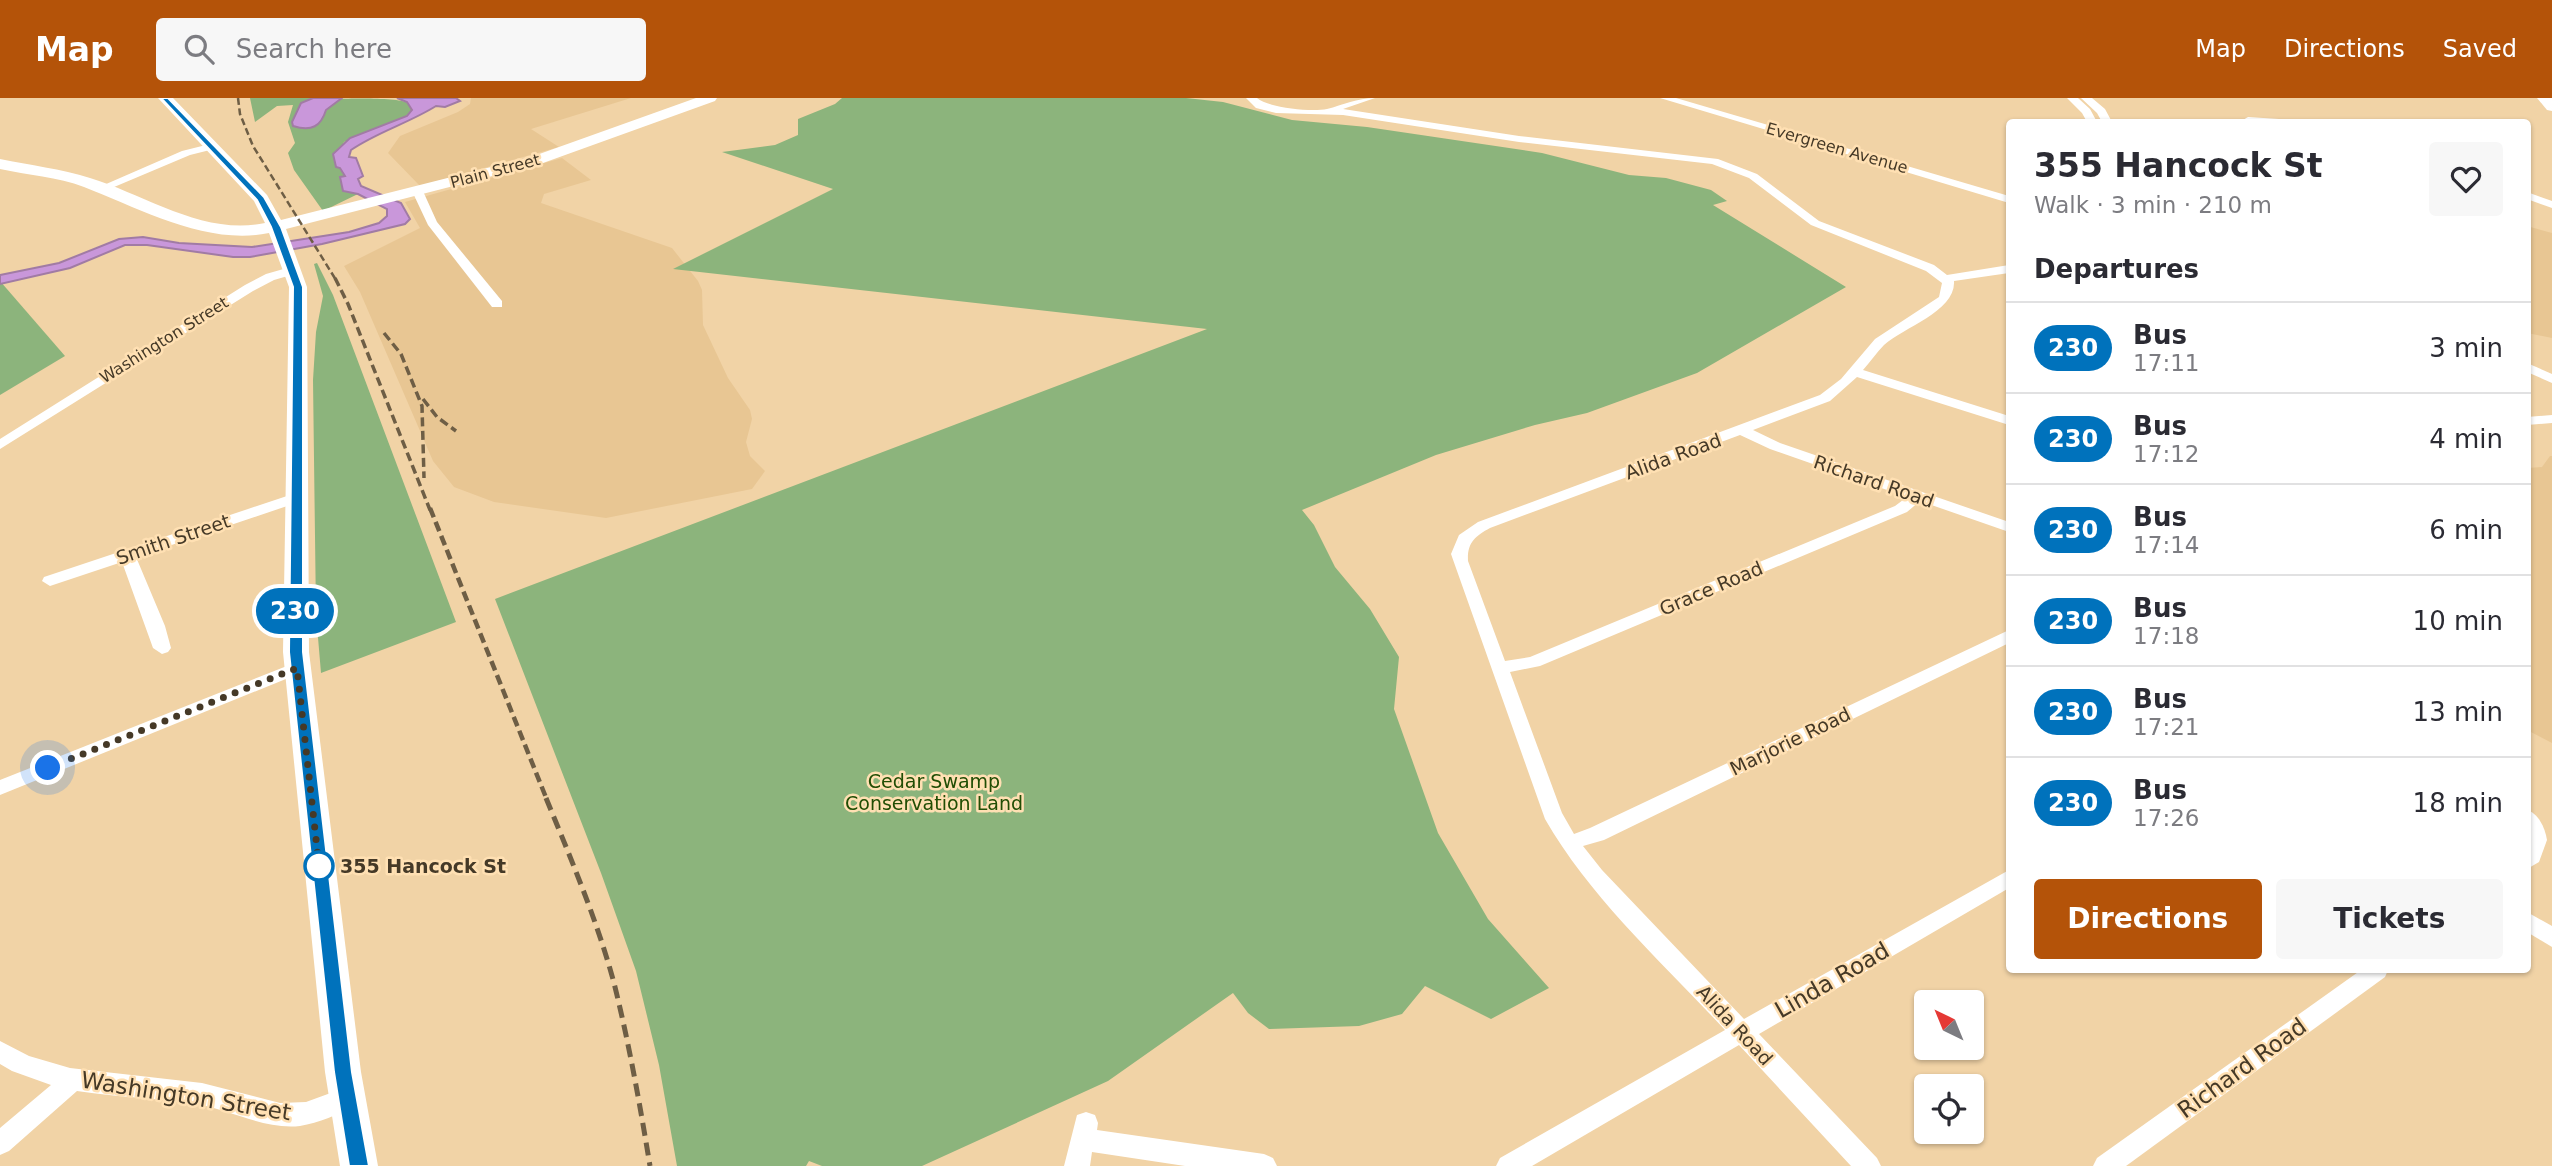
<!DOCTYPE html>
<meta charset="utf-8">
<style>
:root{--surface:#fff;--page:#f7f7f7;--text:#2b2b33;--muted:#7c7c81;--line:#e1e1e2;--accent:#b45309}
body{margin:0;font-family:"DejaVu Sans",sans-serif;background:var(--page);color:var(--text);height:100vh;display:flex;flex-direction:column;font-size:26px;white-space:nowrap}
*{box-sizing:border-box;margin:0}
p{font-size:23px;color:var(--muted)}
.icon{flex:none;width:38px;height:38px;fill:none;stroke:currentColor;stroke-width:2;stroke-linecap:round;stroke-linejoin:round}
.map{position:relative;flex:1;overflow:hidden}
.side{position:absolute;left:2006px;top:21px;width:525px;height:854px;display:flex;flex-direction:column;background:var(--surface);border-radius:7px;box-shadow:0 2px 5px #0004}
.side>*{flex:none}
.badge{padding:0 14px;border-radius:23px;font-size:24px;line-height:46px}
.needle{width:46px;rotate:317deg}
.controls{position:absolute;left:1914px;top:892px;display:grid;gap:14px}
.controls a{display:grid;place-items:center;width:70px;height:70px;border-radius:7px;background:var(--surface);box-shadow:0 2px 5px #0004;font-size:35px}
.you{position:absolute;width:35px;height:35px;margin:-18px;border:5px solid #fff;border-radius:50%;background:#1a73e8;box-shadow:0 0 0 10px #1a73e833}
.map>.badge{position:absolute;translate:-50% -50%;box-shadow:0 0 0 4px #fff}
h2{padding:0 28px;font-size:26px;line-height:63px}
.round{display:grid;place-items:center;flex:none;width:74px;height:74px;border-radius:7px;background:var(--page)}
.head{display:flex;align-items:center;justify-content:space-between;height:119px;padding:0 28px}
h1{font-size:33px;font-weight:700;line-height:52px}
.cta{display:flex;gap:14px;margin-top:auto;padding:14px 28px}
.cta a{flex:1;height:80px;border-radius:7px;background:var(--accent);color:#fff;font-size:28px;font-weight:700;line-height:80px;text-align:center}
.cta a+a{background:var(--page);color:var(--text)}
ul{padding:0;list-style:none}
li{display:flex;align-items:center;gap:21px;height:91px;padding:0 28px;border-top:2px solid var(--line)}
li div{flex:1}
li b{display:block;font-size:26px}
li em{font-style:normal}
li .badge{min-width:77px;font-weight:700;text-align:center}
header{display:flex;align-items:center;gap:42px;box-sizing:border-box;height:98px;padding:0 35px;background:var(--accent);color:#fff}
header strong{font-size:33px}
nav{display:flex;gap:38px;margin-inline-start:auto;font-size:24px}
.search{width:490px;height:63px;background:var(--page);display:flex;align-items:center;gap:18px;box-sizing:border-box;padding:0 24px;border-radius:7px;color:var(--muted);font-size:26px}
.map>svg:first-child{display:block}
.built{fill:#e8c693}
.green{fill:#8cb47c}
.water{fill:#c997da;stroke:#a17ba4;stroke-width:2}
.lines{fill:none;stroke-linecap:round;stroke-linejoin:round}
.street{fill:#fff;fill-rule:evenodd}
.secondary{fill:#fff;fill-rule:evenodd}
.rail-far3{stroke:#6e5e45;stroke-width:2.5;stroke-dasharray:7 3.5;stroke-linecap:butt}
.rail-far2{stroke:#6e5e45;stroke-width:3.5;stroke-dasharray:9 4.5;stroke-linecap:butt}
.rail-far1{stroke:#6e5e45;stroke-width:4.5;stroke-dasharray:10 5;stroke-linecap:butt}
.rail{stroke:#6e5e45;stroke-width:5;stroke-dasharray:13 7;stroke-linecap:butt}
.line{fill:#0072bc;stroke:#fff;stroke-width:2}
.walk{stroke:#453927;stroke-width:7;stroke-dasharray:0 12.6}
.stop-dot{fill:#fff;stroke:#0072bc;stroke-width:3.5}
.labels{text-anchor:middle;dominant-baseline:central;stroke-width:5;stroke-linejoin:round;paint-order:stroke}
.far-street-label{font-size:16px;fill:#453927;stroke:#ffe0b3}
.street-label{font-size:19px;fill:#453927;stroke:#ffe0b3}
.park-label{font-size:19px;fill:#204d04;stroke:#ffe0b3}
.stop-label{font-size:19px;font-weight:bold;fill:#453927;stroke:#ffe0b3;text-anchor:start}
.near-street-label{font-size:23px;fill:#453927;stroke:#ffe0b3}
</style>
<header>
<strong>Map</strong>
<div class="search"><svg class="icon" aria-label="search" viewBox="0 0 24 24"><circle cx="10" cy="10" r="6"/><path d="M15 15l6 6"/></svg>Search here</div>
<nav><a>Map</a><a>Directions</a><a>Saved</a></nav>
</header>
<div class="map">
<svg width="2552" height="1068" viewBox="0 0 2552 1068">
<rect width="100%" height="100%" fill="#f1d3a6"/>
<g class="built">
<path d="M471,0H631L531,31L559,49L420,88L388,55L400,38L458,14L470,6Z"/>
<path d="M562,60L591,82L544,96L541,105L672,150L698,183L702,192L703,227L728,280L750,312L752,321L746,344L750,358L765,373L752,391L606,420L494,404L454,389L433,363L360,194L344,168L420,130L405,104Z"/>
<path d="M2527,128L2552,135V240L2527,235Z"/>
<path d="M2550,358H2552V645L2527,632V370L2542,369Z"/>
</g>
<g class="green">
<path d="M250,0H313L301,5L293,28C315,37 325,7 341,1C351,0 397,0 406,4C409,5 410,9 412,12L404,20L344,44L336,64L345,78L340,79L344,93L358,96L323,113L294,72L288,55L295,45L288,24L293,7L277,8L255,24Z"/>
<path d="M842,0H1186L1223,4L1292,22L1367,29L1542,55L1629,77L1666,80L1711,92L1727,103L1713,107L1846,189L1697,275L1587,315L1535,327L1436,357L1302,412L1314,427L1335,469L1370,511L1399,559L1394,611L1438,735L1488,821L1549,890L1491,921L1425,888L1402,916L1359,928L1269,931L1248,915L1233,895L1108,983L922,1068H822L809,1063L806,1068H677L659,967L636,873L601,775L495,501L1207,231L673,171L833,91L722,54L775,47L798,37V21L835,6Z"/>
<path d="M317,165L333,197L456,524L321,575L316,516L313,282L316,234L323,198L314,166Z"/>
<path d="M0,183L65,258L0,297Z"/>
</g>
<g class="water">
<path d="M313,0H342L326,12C321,28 312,34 293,28L292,24L301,5Z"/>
<path d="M397,0H456L460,3L445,9L436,8C409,25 377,34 351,52L349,59L356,60L363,78L358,81L361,88L401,105L410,121L405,126L322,146L250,159H233L147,147H125L70,170L0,186V177L59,165L119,141L143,139L179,145L252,149L349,134L379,125L387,118V111L358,96L343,93L340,79L345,78L340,70L336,69L333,56L350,40L407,18L412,12L407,4Z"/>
</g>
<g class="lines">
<g class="street">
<path d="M1246,0H1257C1269,10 1311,14 1327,11C1343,7 1357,0 1375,0L1343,11L1519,38L1718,61L1757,76L1819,123L1934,167L1947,177L2009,167V175L1954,183C1956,213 1904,229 1884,247C1877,254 1870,264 1863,272L2009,318V327L1857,279L1830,303L1753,332L1780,345L2009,424V434L1920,403L1907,414L1540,568L1510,574L1562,715L1574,736L1590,730L2009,532V545L1604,742L1583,748L1602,772L1744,921L2009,772V790L1759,936L1877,1060L1881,1068H1851L1739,947L1532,1068H1496L1500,1060L1725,932C1663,865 1591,801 1545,721L1451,456L1459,437L1478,424L1820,297L1841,281L1875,241L1939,199L1942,185L1926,173L1811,127L1749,80L1712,66L1519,44L1343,17L1276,15L1256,10ZM1740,337L1770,351L1907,399L1895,408L1530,559L1505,563L1468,463C1467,445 1475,438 1490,430Z"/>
<path d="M1660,0H1676L2009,98V105Z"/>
<path d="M2067,0H2078L2090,11L2097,24H2087L2082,15Z"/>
<path d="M2081,0H2092L2105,11L2112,24H2102L2097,15Z"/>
<path d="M2248,19L2279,21L2284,24H2244L2243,22Z"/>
<path d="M210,46L214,47V51L190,57L107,92L97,90L182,53Z"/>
<path d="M414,91H422L437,124L502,203V209H492L428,127L412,93Z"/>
<path d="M2527,94L2552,103V110L2527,101Z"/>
<path d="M294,168L298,169V175L274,182L253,193L0,351V341L245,187L266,176Z"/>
<path d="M2527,265L2552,276V285L2527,274Z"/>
<path d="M2552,317V325L2527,327V319Z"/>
<path d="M296,395L304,400L302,403L136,459L165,528L171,550L168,554L162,556L153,550L122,464L50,488L42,483L44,479Z"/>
<path d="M297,564L306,570L303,574L0,697V682Z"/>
<path d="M2527,712C2539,716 2545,730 2547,742L2539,764L2527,771Z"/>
<path d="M2527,814L2552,828V849L2527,834Z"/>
<path d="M2361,872H2388L2385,879L2126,1068H2093L2097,1060Z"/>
<path d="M0,943L29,958L70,970L202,985L280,1005L306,1004L347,989L356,992L359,1000L356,1008C338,1016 319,1025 300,1028C264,1032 230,1011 195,1006C156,1000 116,999 77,993L9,1053L0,1057V1030L51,987L12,973L0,966Z"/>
<path d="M1086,1014L1095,1017L1098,1025L1097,1032L1264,1056L1273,1060L1277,1068H1185L1092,1054L1090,1068H1064L1077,1017Z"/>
</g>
<g class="secondary">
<path d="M158,0H173L267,97L281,122L531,59L696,0H717L715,3L543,65L286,131L307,189L309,554L361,974L378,1068H340L325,974L283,554L289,189L269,135C207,148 141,111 84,89C58,79 27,77 0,71V61C30,67 61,71 90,80C146,97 203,138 265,125L254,103Z"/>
<path d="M2537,0H2552V13L2547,12Z"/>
</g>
<path class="rail-far3" d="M238,0L240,16L253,48L336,182"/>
<g class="rail-far2">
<path d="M335,180L348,206L430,412"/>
<path d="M384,235L401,256L422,308L424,380"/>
<path d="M423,301L437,319L456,333"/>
</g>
<path class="rail-far1" d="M430,410L547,702"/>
<path class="rail" d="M546,700C571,761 597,822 614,885C629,945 640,1007 650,1068"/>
</g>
<path class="line" d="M161,0H168L264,99L281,129L303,189V554L352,974L369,1068H349L334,974L289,554L293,189L271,129L257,102Z"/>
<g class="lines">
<path class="walk" d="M48,670L297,570L319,768"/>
</g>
<circle class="stop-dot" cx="319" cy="768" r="14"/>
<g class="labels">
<g class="far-street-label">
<text transform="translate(1837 50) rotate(16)">Evergreen Avenue</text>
<text transform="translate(495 73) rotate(-15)">Plain Street</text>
<text transform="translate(164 242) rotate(-32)">Washington Street</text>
</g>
<g class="street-label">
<text transform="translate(1673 358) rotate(-20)">Alida Road</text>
<text transform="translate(1874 383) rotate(19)">Richard Road</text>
<text transform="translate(173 441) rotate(-19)">Smith Street</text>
<text transform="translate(1711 490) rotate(-23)">Grace Road</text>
<text transform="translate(1790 643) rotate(-26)">Marjorie Road</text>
<text transform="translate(1735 927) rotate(47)">Alida Road</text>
</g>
<g class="park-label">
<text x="934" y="683">Cedar Swamp<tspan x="934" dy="22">Conservation Land</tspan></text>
</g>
<g class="stop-label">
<text x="340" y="768">355 Hancock St</text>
</g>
<g class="near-street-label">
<text transform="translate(1832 882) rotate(-30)">Linda Road</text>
<text transform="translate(2242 970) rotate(-36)">Richard Road</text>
<text transform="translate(186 998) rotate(9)">Washington Street</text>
</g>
</g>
</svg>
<div class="controls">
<a><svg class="needle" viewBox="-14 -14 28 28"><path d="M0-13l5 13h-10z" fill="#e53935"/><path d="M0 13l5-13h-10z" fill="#7c7c81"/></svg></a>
<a><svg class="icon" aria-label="locate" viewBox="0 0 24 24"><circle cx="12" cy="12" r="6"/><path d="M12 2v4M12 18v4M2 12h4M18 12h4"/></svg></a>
</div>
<div class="you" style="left:48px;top:670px"></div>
<b class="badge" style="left:295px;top:513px;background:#0072bc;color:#fff">230</b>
<section class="side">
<div class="head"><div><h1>355 Hancock St</h1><p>Walk · 3 min · 210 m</p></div><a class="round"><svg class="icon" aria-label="heart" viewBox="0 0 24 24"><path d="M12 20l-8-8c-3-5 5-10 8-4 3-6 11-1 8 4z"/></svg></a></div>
<h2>Departures</h2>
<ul>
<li><span class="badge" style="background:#0072bc;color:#fff">230</span><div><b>Bus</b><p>17:11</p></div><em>3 min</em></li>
<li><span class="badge" style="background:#0072bc;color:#fff">230</span><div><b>Bus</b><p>17:12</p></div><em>4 min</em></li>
<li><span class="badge" style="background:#0072bc;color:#fff">230</span><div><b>Bus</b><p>17:14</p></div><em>6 min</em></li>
<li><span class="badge" style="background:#0072bc;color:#fff">230</span><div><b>Bus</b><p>17:18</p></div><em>10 min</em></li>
<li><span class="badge" style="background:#0072bc;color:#fff">230</span><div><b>Bus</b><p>17:21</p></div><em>13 min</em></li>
<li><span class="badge" style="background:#0072bc;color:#fff">230</span><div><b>Bus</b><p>17:26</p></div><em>18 min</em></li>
</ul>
<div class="cta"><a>Directions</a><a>Tickets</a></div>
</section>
</div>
